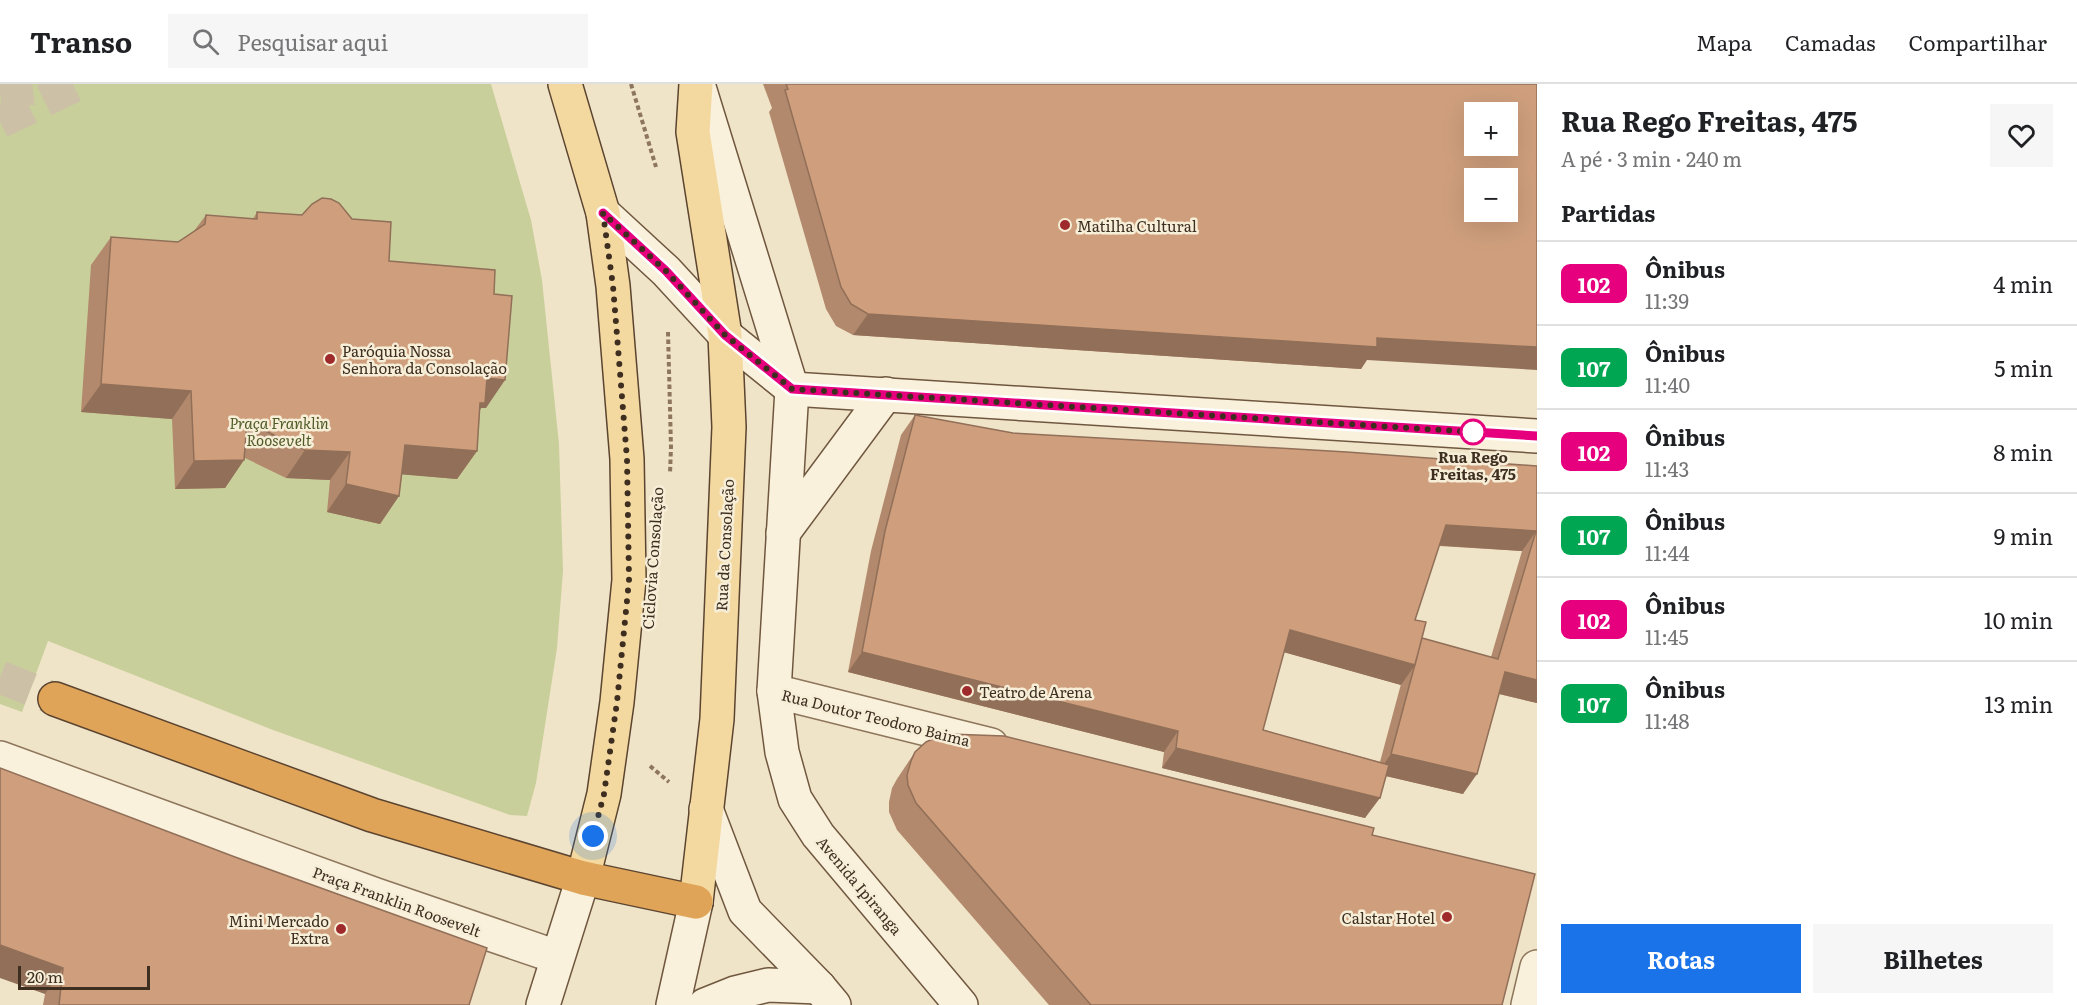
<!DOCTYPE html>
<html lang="pt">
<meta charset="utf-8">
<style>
:root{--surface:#fff;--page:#f6f6f6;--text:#202124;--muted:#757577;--line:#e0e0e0;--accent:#1a73e8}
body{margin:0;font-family:Literata,serif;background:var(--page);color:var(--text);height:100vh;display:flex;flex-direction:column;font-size:22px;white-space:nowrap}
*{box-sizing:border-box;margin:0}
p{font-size:20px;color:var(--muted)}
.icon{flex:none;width:33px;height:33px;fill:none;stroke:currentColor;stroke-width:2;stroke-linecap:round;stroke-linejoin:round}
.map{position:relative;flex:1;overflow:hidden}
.panel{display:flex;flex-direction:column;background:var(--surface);width:540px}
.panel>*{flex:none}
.badge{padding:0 12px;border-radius:9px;font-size:21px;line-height:39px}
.tools{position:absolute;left:1464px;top:18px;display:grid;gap:12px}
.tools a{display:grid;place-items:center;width:54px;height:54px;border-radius:0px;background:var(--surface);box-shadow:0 6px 24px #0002;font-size:30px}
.scale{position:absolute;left:18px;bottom:15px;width:132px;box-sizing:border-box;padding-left:6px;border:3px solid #3d2e20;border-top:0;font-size:16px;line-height:21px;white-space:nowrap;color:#3d2e20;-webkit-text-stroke:4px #f7eed8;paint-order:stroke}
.you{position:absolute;width:30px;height:30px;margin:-15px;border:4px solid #fff;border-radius:50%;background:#1a73e8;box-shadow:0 0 0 9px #1a73e833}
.map>.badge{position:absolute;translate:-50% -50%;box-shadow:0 0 0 3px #fff}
h2{padding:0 24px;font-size:22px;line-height:54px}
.round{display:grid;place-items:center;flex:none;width:63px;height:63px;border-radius:0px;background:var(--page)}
.summary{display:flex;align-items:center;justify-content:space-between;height:102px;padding:0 24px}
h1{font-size:28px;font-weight:700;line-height:45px}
.primary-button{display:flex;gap:12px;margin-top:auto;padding:12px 24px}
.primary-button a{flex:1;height:69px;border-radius:0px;background:var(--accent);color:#fff;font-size:24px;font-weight:700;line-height:69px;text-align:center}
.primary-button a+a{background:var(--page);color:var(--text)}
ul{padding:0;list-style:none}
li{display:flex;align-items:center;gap:18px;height:84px;padding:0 24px;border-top:2px solid var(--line)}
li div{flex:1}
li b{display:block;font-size:22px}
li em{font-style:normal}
li .badge{min-width:66px;font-weight:700;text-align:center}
header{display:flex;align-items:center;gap:36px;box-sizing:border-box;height:84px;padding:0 30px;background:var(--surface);border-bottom:2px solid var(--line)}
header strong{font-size:28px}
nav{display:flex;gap:33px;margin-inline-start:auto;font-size:21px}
.search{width:420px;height:54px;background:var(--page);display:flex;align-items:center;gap:15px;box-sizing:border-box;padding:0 21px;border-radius:0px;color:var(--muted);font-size:22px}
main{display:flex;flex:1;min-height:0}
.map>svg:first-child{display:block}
.green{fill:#c9cf9b}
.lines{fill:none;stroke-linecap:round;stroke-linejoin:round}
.highway-tunnel{stroke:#ccc0a6;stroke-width:33;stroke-dasharray:33 16;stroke-linecap:butt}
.street-casing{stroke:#8d765c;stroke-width:36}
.secondary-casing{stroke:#6f573f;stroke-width:36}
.primary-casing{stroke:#5b4430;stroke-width:36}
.highway-casing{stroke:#5b4430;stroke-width:36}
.path{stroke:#8d765c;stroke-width:4;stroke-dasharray:4.5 3;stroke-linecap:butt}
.street{stroke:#faf1dc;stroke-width:33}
.secondary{stroke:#faf1dc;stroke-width:33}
.primary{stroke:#f3d9a0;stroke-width:33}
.highway{stroke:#e0a458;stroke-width:33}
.wall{fill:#b2896c;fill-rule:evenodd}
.shaded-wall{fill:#916f58}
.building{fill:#cf9f7d;stroke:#916f58;stroke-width:1.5;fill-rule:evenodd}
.line-casing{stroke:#fff;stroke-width:14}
.line{stroke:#e6007e;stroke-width:9}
.walk{stroke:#3d2e20;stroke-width:6;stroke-dasharray:0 10.8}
.poi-dot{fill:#9e2a2b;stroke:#f7eed8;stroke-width:2}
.stop-dot{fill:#fff;stroke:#e6007e;stroke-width:3}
.labels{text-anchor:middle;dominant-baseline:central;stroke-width:5;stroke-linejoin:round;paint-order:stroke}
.poi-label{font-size:15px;fill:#3d2e20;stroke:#f7eed8;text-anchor:start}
.park-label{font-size:15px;font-style:italic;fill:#4d5a26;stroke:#f7eed8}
.stop-label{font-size:15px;font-weight:bold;fill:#3d2e20;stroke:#f7eed8}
.street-label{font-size:15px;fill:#3d2e20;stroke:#f7eed8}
</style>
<header>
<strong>Transo</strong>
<div class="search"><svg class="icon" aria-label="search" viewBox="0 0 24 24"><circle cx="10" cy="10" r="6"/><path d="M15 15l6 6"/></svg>Pesquisar aqui</div>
<nav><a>Mapa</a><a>Camadas</a><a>Compartilhar</a></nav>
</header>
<main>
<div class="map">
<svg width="1537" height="921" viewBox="0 0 1537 921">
<rect width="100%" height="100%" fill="#f0e4c8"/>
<path class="green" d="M0,0H491L531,136L542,196L559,360L563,487L557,564L536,699L527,732L510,731L273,646L48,557L22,628L0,620Z"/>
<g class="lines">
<g class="highway-tunnel">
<path d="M0,8L55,2"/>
<path d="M0,38L78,0"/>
<path d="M0,593L55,615"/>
</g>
<g class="street-casing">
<g id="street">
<path d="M774,607L991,661"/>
<path d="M0,674L376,811L557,873"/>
<path d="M1528,921L1537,883"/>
</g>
</g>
<g class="secondary-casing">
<g id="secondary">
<path d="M698,0L792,305L774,607L782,668L795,715L818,751L961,921"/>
<path d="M603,129L666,187L725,251L792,305L1537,352"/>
<path d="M783,449L886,310"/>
<path d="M706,725L745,827L819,903L834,921"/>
<path d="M543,921L583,794"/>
<path d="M673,921L696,818"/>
<path d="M705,921L735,909L768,901L819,903"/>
</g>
</g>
<g class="primary-casing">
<g id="primary">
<path d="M565,0L603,129L613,202L627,375L629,496L617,618L604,710L583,794"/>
<path d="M696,0L693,48L725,251L729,343L717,635L696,818"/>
</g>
</g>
<g class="highway-casing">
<path id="highway" d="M55,615L372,731L583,794L696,818"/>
</g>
<g class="path">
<path d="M631,0L656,83"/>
<path d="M668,248L671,363L670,390"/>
<path d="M650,682L669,698"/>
</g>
<use href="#street" class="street"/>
<use href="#secondary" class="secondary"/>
<use href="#primary" class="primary"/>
<use href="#highway" class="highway"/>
</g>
<g class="wall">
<path d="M763,0H1537L1361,285L853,251L836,242L826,225L769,28L772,24Z"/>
<path d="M257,128L352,135L389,177L486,324H481L480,326L477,367L457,395L402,390L399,412L380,440L327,428L330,396L286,394L245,374L225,404L175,405L172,335L81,328L91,181L111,153L178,158L194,147L206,131L253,135Z"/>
<path d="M915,331L1013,349L1537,382V619L1499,610L1463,710L1386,692L1365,734L1162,684L1164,668L848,588L871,467L901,351ZM1439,462L1522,467L1491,573L1422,554L1415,536ZM1284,568L1401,601V600L1380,678L1263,646Z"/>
<path d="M915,668L1372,751L1502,921H1049L897,746L889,728V718L892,704L897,695Z"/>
<path d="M0,684L469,921H43L45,910Z"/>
</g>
<g class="shaded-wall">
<path d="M868,230L1377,254L1537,263V286L1367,276L1361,285L853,251Z"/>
<path d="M487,294L505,296L486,324H481L465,347Z"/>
<path d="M101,300L191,307L172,335L81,328Z"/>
<path d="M405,361L477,367L457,395L385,389Z"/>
<path d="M305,366L350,368L330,396L286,394Z"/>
<path d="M244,376L225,404L175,405L194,377Z"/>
<path d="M346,400L399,412L380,440L327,428Z"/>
<path d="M1446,441L1536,447L1522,467L1432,461Z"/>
<path d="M1290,546L1415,581L1401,601L1276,566Z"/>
<path d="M862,568L1178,647L1164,668L848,588Z"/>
<path d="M1505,588L1537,596V619L1491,608Z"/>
<path d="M1176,664L1380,714L1365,734L1162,684Z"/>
<path d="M1391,670L1477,690L1463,710L1377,690Z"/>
<path d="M0,861L63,884L45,910L0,894Z"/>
</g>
<g class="building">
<path d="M786,0H1537V263L1377,254V263L868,230L851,220L841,203L785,6L788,5ZM1474,28H1508V62H1474ZM1474,94H1508V128H1474Z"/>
<path d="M322,114L331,115L339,119L352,135L391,138L389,177L495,186L494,210L512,212L505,296L487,294L485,319H480L477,367L405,361L399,412L346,400L350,368L305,366L247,338L244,376L194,377L191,307L101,300L111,153L178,158L205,140L206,131L257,135V128L302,131L312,120Z"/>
<path d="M915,331L1013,349L1347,368L1537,382V596L1505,588L1477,690L1391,670L1422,554L1498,575L1536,447L1446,441L1415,536L1426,538L1415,581L1290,546L1263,646L1389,681L1380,714L1176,664L1178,647L862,568L885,447Z"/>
<path d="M949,650L1004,652L1374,744L1372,751L1535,790L1502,921H1091L916,719L908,701L907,691L911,677L915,668L926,658L939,652Z"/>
<path d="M0,684L235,773L487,864L469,921H59L63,884L0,861Z"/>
</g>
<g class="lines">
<g class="line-casing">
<path id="line" d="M603,129L666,187L725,251L792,305L1537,352"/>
</g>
<use href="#line" class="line"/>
<path class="walk" d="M593,752L604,710L617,618L629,496L627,375L613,202L603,129L666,187L725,251L792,305L1473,348"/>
</g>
<g class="poi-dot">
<circle cx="1065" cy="141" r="6"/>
<circle cx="330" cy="275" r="6"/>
<circle cx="967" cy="607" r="6"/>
<circle cx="1447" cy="833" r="6"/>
<circle cx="341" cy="845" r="6"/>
</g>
<circle class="stop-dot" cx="1473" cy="348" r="12"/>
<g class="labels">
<g class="poi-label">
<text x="1077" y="141">Matilha Cultural</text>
<text x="342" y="266">Paróquia Nossa<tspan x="342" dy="17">Senhora da Consolação</tspan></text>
<text x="979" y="607">Teatro de Arena</text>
<text x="1435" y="833" text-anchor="end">Calstar Hotel</text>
<text x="329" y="836" text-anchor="end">Mini Mercado<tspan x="329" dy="17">Extra</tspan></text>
</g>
<g class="park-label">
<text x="279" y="338">Praça Franklin<tspan x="279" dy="17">Roosevelt</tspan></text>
</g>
<g class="stop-label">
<text x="1473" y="372">Rua Rego<tspan x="1473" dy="17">Freitas, 475</tspan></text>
</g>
<g class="street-label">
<text transform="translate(724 461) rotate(-87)">Rua da Consolação</text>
<text transform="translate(652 474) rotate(-86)">Ciclovia Consolação</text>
<text transform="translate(876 633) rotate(14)">Rua Doutor Teodoro Baima</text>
<text transform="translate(860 801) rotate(50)">Avenida Ipiranga</text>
<text transform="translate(397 817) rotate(20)">Praça Franklin Roosevelt</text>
</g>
</g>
</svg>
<div class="tools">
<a>+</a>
<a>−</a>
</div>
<div class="scale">20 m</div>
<div class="you" style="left:593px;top:752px"></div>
</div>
<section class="panel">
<div class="summary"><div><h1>Rua Rego Freitas, 475</h1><p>A pé · 3 min · 240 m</p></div><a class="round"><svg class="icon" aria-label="heart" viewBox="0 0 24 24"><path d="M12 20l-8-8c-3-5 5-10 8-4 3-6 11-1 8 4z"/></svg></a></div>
<h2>Partidas</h2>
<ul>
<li><span class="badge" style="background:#e6007e;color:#fff">102</span><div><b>Ônibus</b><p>11:39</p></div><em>4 min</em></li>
<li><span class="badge" style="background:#00a651;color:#fff">107</span><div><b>Ônibus</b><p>11:40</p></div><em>5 min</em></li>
<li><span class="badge" style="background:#e6007e;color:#fff">102</span><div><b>Ônibus</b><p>11:43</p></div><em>8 min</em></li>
<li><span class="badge" style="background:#00a651;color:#fff">107</span><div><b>Ônibus</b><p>11:44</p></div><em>9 min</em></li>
<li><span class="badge" style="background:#e6007e;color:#fff">102</span><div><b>Ônibus</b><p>11:45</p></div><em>10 min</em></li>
<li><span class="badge" style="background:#00a651;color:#fff">107</span><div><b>Ônibus</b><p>11:48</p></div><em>13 min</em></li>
</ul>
<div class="primary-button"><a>Rotas</a><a>Bilhetes</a></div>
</section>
</main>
